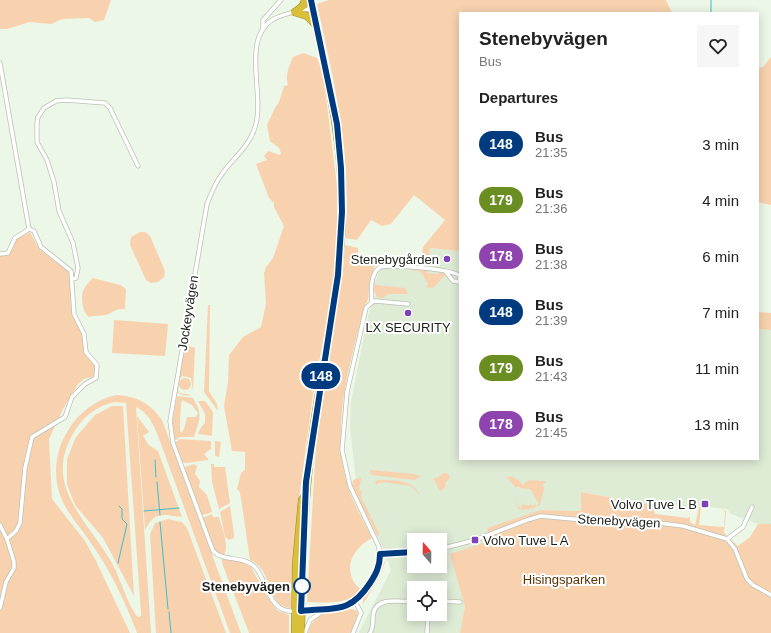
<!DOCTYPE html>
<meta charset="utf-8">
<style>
:root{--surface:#fff;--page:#f6f6f6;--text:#222;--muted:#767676}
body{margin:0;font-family:Arial,sans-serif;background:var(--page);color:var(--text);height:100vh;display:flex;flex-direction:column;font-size:15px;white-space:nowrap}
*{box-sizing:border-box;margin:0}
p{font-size:13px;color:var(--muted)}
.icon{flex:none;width:22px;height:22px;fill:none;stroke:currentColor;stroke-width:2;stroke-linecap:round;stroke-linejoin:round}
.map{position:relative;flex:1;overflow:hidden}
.details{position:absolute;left:459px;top:12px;width:300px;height:448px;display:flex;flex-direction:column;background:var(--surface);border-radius:0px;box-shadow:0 2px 10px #0003}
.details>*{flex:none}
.badge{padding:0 8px;border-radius:13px;font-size:14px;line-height:26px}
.needle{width:26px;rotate:340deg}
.fabs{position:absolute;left:407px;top:533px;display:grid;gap:8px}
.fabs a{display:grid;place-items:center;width:40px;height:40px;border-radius:0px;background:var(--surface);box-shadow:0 2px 10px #0003;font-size:20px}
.map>.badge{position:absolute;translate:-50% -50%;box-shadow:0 0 0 2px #fff}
h2{padding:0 20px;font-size:15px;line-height:36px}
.round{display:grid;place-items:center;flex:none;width:42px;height:42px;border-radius:0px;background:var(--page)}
.overview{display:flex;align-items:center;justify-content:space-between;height:68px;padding:0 20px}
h1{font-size:19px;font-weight:700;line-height:30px}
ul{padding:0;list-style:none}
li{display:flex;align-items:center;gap:12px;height:56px;padding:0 20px}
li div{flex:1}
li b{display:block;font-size:15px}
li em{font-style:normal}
li .badge{min-width:44px;font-weight:700;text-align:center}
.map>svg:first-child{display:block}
.built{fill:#deebd5;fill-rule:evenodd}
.green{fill:#f8d2af;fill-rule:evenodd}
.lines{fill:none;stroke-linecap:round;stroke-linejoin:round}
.stream{stroke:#3fbec6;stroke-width:1}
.street-casing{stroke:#b9c2b3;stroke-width:5}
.highway-casing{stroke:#97882f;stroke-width:8}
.street{stroke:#fff;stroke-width:3.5}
.highway{stroke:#d9c03a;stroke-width:7}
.line-casing{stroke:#fff;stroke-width:9}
.line{stroke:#003b80;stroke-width:6}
.poi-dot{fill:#7d42b7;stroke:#fff;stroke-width:1.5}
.stop-dot{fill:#fff;stroke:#003b80;stroke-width:2}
.labels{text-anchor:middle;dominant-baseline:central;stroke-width:4;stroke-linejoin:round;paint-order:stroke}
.poi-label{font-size:13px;fill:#1c201a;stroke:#fff;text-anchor:end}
.street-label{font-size:13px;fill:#1c201a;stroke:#fff}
.park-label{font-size:13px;fill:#5b3200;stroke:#fff}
.stop-label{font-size:13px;font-weight:bold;fill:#1c201a;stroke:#fff;text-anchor:end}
</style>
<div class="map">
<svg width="771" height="633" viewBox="0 0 771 633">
<rect width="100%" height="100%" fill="#edf7e7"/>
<path class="built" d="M430,248L460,251V459H758V329L771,330V524H758L731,514L727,509L698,506L697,510L652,505L581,492V511L541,510L499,570L465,606L460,633H359L391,570L383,548L358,497L350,428L351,402L368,316L376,294L374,285L382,264L427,267ZM414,540H440V566H414ZM414,588H440V614H414Z"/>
<g class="green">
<path d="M0,0H111L104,20L95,22L89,18L62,19L51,24L30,22L7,29H0Z"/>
<path d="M329,0H666L672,13H460V251L430,248L429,257L422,254L423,247L445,220L414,195L391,224L382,226L371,220L357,240L345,238C353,158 334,81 317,4Z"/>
<path d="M303,53L317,58L323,73L337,186V236L330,306L314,387L299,499L292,573L291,608C269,607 271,579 260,567C257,563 253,562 250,560L240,492L237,489L241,473L245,470V452L232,451L224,406L228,382L229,355L243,337L261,327L266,304L264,273L266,267L273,258L284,226L274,207V203L269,198L256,164L267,160L264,156L268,151L280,155L281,153L279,148L270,141L267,125L275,108L279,102L284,86L288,85C285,74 289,67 293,57Z"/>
<path d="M771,57V205L758,202V68L763,67Z"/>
<path d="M30,232L39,249L68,271L70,277L71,311L83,334L84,352L96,365V376L84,379L78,384L63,409L49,439L52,499L85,541L96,561L130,633H0V256L9,254L16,239Z"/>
<path d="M140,232H145L150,236L165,271L164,277L158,282L151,283L146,280L130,245L131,237Z"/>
<path d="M345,245L358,248V258L365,263L375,265L370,282L368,300L365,305C350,363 330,427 348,486C353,504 364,521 372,538C357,546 344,562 353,580C354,584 359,587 361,590C347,606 326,602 307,602L316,445L343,269Z"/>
<path d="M405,269L427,271V273L439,274V272L446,274L434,287L430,288L426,287L428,284L421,272Z"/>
<path d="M93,278L120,285L126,289L125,309C113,309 115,312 106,315C100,316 95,315 89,317C82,312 80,296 84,289C86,285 90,281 93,278Z"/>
<path d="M374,281L375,285L405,288L408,294H389L382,298L377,297L373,289Z"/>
<path d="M208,305H210L209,391L217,404L218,411L204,392Z"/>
<path d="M758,312L771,313V330L758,329Z"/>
<path d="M114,320L168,324L165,356L112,353Z"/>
<path d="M188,321H192L193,323L191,324L189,346L195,348L193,392L191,378L183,376L180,378L178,390L179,393L192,395C188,397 180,395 176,392Z"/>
<circle cx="185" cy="384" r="6"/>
<path d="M116,395C136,396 150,403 162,420L241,633H230L158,436C153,424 148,412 136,407L151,633H137C126,603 111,572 93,546C82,529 67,514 60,495C45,453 74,404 116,395ZM115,402L126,403L141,613V616L138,617C129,609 119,575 112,563C86,518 40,484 76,429C85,415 99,405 115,402Z"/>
<path d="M177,396L193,398C204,416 199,420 194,437H180L174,441L172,424ZM182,400L192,405L198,413L196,417H187L184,429L181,433C179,430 181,402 182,400Z"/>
<path d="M198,401H205L213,412L212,436L198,434L201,427L205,423V414Z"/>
<path d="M112,406H123L134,596L103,538L75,505L67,484V459L76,437L95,415Z"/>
<path d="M137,416L149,432L143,436L149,445L158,451L182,517C164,515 155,510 145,530Z"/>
<path d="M180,439L211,441V449L204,454L209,460L186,463L182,462L175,443Z"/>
<path d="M215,441L221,442L219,457L215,456Z"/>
<path d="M194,464L197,466L195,474L200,481L199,487L207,495L212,512L203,515L201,514L184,467Z"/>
<path d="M211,464H214V467H225L230,503L219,509L212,482Z"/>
<path d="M370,470L414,474L421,476L414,480L373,475L370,473Z"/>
<path d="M443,473L448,474L450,478L446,482L445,488L440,491L433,478H437Z"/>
<path d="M506,476L513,477L516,480L517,478L523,485L529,480L544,481L546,482L543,484L544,489L540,505C535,508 523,511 518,509L515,502L521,509L522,504L528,506L531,504L532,506L535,504L536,506L539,504L530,489L520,488L519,486L516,488Z"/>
<path d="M359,478H361L359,490L362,491L361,497L378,531L379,534L377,536L352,487L353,480Z"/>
<path d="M378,480C395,481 412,478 420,496L411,486L384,482L382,484L380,482L376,485L375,482Z"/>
<path d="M581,492L652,505L655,514L688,518L690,516V522L695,525L699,507H701L699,525L724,527L725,512L723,510L726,511V513L724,533L738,546L750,537L758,524H771V633H460L465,606L450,554L490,541L489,539L462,546L489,537L487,528L541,510L581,511Z"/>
<path d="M230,506L234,534V538L229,540L225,537L220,512Z"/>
<path d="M212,514L213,517H219C221,526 230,547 224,555L214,551L202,518Z"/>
<path d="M168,519L182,522L187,528L226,633H156L150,534L155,523Z"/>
<path d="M226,558L245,563L251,567L271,603L278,611L289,615V633H249L222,563V559Z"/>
<path d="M386,559L381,574L363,604V598Z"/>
<path d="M352,609L357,611L358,617L351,633H308C314,611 332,611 352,609Z"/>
</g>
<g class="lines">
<g class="stream">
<path d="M711,13V0"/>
<path d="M155,460L156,477"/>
<path d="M157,482L160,515"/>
<path d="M144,511L179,508"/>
<path d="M160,522L168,609"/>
<path d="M118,563L127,524L122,519V509L119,506"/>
<path d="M169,612L171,633"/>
</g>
<g class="street-casing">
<g id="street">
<path d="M263,28V20L281,0"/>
<path d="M0,63L29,229"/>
<path d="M0,254L8,253L15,238L29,229L34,231L41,247L71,271L74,314L84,334L86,352L97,365L96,378L85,384L72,397L65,417L32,437L25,468L20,523L16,531L7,539"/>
<path d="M72,279L76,278L78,268L73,243L59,211L54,182L47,160L37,142V123L38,117L44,108L56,101L66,100L105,103L110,108L138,166"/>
<path d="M372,302C371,290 370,274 380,267C391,264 453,269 460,276L459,282L453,281L446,272"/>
<path d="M0,525L7,539L14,562V568L6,582L0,608"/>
<path d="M727,539L743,527L752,507"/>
<path d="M440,549L475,540L527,520L541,516L583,520L643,521L683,526L727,539L735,549L747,579L753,585L771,595"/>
<path d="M380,555L414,552"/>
<path d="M440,601L460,602"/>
<path d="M295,611C269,614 268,583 256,568C244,555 223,562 213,551L173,443L170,421L207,204C211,194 215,183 222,174C232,159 248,148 254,130C267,99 240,41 272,20C283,13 299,11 313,8"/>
<path d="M301,611L336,608L351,604L365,590L379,565V547L350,486L342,450L347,392L366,308L372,302L376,301L408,304"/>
<path d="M305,633L310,620L323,611"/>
<path d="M353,633L361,613L355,601"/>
<path d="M370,633C373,629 373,623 373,618C373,596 398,601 414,602"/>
<path d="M427,633L428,614"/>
</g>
</g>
<g class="highway-casing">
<g id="highway">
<path d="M295,12L307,16L315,24"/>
<path d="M295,12L303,6L305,0"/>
<path d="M295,633L296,564L302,500L305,496"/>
<path d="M301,633C302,563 304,494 314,425C324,355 341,284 342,212C343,136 326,74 311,0"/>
</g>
</g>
<use href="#street" class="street"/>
<use href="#highway" class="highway"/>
</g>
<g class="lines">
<g class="line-casing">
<path id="line" d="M311,0L337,124L341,168L342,212L338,275L306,482L301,611C334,607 349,615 370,583C376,574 380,566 380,554L414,552"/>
</g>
<use href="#line" class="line"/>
</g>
<g class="poi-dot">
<circle cx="447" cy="259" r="4"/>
<circle cx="408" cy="313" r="4"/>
<rect x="701" y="500" width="8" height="8" rx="2"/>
<rect x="471" y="536" width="8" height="8" rx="2"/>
</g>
<circle class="stop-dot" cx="302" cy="586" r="8"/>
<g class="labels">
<g class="poi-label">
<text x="439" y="259">Stenebygården</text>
<text x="408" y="327" text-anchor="middle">LX SECURITY</text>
<text x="697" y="504">Volvo Tuve L B</text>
<text x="483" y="540" text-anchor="start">Volvo Tuve L A</text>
</g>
<g class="street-label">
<text transform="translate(188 313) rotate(-81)">Jockeyvägen</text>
<text transform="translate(619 521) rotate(3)">Stenebyvägen</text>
</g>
<g class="park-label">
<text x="564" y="579">Hisingsparken</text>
</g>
<g class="stop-label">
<text x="290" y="586">Stenebyvägen</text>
</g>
</g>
</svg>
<div class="fabs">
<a><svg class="needle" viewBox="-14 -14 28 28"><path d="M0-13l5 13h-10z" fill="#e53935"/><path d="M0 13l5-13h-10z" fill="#767676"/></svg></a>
<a><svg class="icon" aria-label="locate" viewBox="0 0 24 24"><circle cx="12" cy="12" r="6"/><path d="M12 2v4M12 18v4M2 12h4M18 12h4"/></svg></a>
</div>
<b class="badge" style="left:321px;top:376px;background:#003b80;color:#fff">148</b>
<section class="details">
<div class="overview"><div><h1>Stenebyvägen</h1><p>Bus</p></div><a class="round"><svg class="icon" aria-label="heart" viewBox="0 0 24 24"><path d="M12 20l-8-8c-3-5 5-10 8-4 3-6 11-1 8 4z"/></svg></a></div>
<h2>Departures</h2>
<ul>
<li><span class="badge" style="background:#003b80;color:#fff">148</span><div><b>Bus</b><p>21:35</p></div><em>3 min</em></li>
<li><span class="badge" style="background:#6b8e23;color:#fff">179</span><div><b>Bus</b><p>21:36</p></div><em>4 min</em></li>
<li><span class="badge" style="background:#8e44ad;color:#fff">178</span><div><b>Bus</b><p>21:38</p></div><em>6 min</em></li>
<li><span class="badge" style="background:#003b80;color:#fff">148</span><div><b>Bus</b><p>21:39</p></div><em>7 min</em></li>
<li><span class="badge" style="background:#6b8e23;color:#fff">179</span><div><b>Bus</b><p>21:43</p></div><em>11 min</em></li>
<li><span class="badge" style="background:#8e44ad;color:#fff">178</span><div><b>Bus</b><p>21:45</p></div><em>13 min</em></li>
</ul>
</section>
</div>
